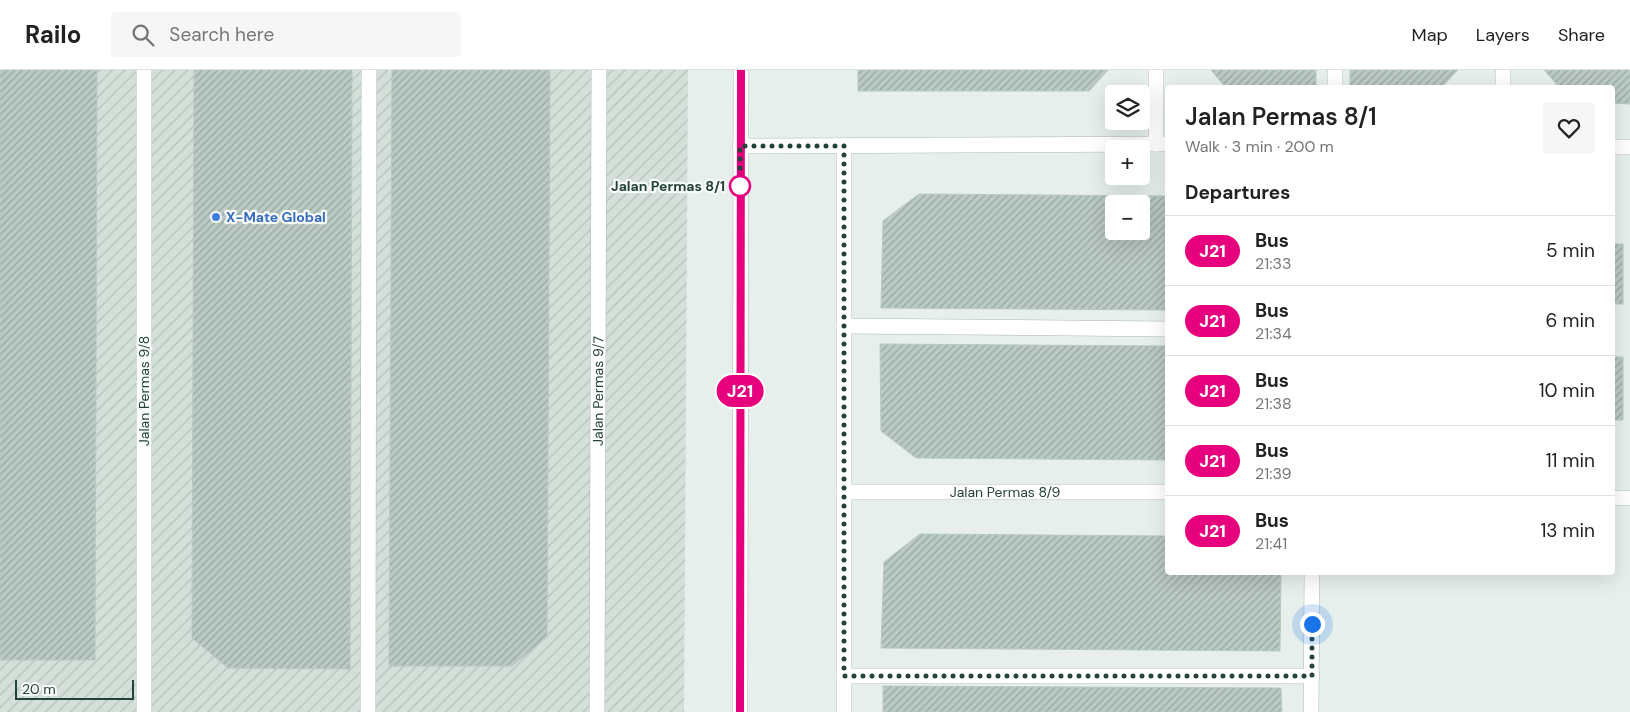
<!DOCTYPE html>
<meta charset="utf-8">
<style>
:root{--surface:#fff;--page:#f6f6f6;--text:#222;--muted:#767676;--line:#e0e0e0}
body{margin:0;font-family:"DM Sans",sans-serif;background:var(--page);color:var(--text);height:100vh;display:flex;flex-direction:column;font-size:19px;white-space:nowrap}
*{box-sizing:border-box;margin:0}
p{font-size:16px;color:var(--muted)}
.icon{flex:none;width:28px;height:28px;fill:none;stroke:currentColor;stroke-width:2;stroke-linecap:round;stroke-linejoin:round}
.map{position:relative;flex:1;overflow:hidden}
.sheet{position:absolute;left:1165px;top:15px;width:450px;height:490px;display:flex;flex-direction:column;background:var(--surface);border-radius:5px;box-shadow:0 5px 20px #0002}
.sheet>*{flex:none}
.badge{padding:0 10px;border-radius:16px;font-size:18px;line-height:32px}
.controls{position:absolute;left:1105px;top:15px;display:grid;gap:10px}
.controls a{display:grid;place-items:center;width:45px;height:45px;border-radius:5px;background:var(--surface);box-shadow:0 5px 20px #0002;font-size:25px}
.scale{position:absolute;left:15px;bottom:12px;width:119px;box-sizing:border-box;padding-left:5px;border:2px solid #24423a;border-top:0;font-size:14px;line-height:18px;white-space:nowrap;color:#24423a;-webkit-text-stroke:4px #f7fbf9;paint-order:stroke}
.you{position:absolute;width:25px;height:25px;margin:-12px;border:4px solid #fff;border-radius:50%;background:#1a73e8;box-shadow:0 0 0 8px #1a73e833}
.map>.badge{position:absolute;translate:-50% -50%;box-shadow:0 0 0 2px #fff}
h2{padding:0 20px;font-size:19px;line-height:45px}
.round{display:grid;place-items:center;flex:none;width:52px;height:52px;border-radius:5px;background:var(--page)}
.head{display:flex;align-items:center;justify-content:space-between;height:85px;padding:0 20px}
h1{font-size:24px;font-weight:600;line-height:38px}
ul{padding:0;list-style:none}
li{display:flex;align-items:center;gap:15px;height:70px;padding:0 20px;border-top:1px solid var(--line)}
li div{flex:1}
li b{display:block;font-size:19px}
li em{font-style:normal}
li .badge{min-width:55px;font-weight:700;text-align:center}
header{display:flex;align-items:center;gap:30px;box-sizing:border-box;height:70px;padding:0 25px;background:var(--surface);border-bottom:1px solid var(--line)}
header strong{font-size:24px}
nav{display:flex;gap:28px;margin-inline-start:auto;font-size:18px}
.search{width:350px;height:45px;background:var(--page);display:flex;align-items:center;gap:12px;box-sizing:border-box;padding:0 18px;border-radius:5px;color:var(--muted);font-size:19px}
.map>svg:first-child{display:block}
.industrial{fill:url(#industrial-furrows)}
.building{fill:url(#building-hatch);stroke:#b8c9c2;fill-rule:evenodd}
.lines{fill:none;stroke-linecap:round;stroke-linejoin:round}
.service-casing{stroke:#a8b8b2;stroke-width:16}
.minor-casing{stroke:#a8b8b2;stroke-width:16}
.tertiary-casing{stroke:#a8b8b2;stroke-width:16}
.service{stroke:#fff;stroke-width:15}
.minor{stroke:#fff;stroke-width:15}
.tertiary{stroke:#fff;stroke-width:15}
.line-casing{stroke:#fff;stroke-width:11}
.line{stroke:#e6007e;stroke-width:8}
.walk{stroke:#24423a;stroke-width:5;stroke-dasharray:0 9}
.stop-dot{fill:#fff;stroke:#e6007e;stroke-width:2.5}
.shop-dot{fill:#3f7fe0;stroke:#f7fbf9;stroke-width:2}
.labels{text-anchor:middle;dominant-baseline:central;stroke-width:4.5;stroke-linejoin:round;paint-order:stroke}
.stop-label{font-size:14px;font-weight:bold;fill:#24423a;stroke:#f7fbf9;text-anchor:end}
.shop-label{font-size:14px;font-weight:bold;fill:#366cbe;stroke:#f7fbf9;text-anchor:start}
.street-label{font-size:14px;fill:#24423a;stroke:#f7fbf9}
</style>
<header>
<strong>Railo</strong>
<div class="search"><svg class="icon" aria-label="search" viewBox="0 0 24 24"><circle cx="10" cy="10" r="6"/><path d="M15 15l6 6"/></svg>Search here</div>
<nav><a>Map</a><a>Layers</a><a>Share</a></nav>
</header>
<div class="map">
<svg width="1630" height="642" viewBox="0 0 1630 642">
<defs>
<pattern id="industrial-furrows" width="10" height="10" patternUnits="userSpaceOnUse" patternTransform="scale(1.25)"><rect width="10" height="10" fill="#d4dfda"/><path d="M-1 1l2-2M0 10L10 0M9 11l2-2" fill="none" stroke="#b6c1bc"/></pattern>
<pattern id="building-hatch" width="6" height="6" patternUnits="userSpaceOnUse" patternTransform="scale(1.25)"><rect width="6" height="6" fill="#bbcac4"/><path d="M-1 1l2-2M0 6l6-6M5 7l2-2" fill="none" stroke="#98a6a0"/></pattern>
</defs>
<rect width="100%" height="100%" fill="#e6efeb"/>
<path class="industrial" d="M0,0H688L684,642H0Z"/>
<g class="building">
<path d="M0,0H97L95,590H0Z"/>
<path d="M194,0H352L350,599L228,598L192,568Z"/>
<path d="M392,0H550L547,567L512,596H389Z"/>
<path d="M858,0H1108L1089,21H858Z"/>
<path d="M1211,0H1316V18H1226Z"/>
<path d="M1350,0H1458L1441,18H1350Z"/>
<path d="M1544,0H1630V34L1612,33V18H1560Z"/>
<path d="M919,124L1168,126V240L881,238L883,151ZM1114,134H1141V161H1114Z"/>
<path d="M1612,143L1614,174H1623V234H1614L1613,287H1623V350H1612Z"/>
<path d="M880,274L1168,276V390L916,388L881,361Z"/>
<path d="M920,464L1168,466V502H1281L1280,581L881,578L884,492Z"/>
<path d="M883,616L1281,618L1282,642H883Z"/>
</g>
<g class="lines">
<g class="service-casing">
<g id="service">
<path d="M1335,18V0"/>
<path d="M844,256L1168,259"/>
<path d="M844,606H1312"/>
<path d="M368,642L369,0"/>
<path d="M1311,642L1312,502"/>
</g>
</g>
<g class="minor-casing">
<g id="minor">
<path d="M1156,0V74"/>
<path d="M1503,18V0"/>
<path d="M740,76L1168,74"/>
<path d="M844,77V642"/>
<path d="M1612,77H1630"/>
<path id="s1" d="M844,422H1168"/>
<path d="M1612,428H1630"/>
<path d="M144,642V0"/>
<path id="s2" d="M597,642L599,0"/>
</g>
</g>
<g class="tertiary-casing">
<path id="tertiary" d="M740,642L741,0"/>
</g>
<use href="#service" class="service"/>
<use href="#minor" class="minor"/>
<use href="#tertiary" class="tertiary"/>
</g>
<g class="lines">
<g class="line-casing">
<path id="line" d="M740,642L741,0"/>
</g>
<use href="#line" class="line"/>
<path class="walk" d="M740,116V76H844V606H1312V554"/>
</g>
<circle class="stop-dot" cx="740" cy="116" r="10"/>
<circle class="shop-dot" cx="216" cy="147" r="5"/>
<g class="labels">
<g class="stop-label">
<text x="725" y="116">Jalan Permas 8/1</text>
</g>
<g class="shop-label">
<text x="226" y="147">X-Mate Global</text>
</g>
<g class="street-label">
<text transform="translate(144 321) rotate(-90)">Jalan Permas 9/8</text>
<text stroke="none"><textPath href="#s2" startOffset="321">Jalan Permas 9/7</textPath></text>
<text stroke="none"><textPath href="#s1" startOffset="161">Jalan Permas 8/9</textPath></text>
</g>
</g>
</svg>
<div class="controls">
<a><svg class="icon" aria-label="layers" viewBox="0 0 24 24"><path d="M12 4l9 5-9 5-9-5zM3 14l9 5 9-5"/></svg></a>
<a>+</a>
<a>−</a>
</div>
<div class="scale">20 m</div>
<div class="you" style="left:1312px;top:554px"></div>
<b class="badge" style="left:740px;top:321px;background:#e6007e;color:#fff">J21</b>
<section class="sheet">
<div class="head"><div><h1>Jalan Permas 8/1</h1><p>Walk · 3 min · 200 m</p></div><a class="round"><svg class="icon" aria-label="heart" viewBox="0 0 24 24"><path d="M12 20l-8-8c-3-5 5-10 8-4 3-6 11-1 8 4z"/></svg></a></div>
<h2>Departures</h2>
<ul>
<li><span class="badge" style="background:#e6007e;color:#fff">J21</span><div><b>Bus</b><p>21:33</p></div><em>5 min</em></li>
<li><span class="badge" style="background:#e6007e;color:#fff">J21</span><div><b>Bus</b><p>21:34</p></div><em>6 min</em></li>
<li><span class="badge" style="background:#e6007e;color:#fff">J21</span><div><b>Bus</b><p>21:38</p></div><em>10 min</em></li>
<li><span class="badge" style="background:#e6007e;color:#fff">J21</span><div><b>Bus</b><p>21:39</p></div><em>11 min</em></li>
<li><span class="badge" style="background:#e6007e;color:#fff">J21</span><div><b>Bus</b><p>21:41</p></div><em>13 min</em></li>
</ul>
</section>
</div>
